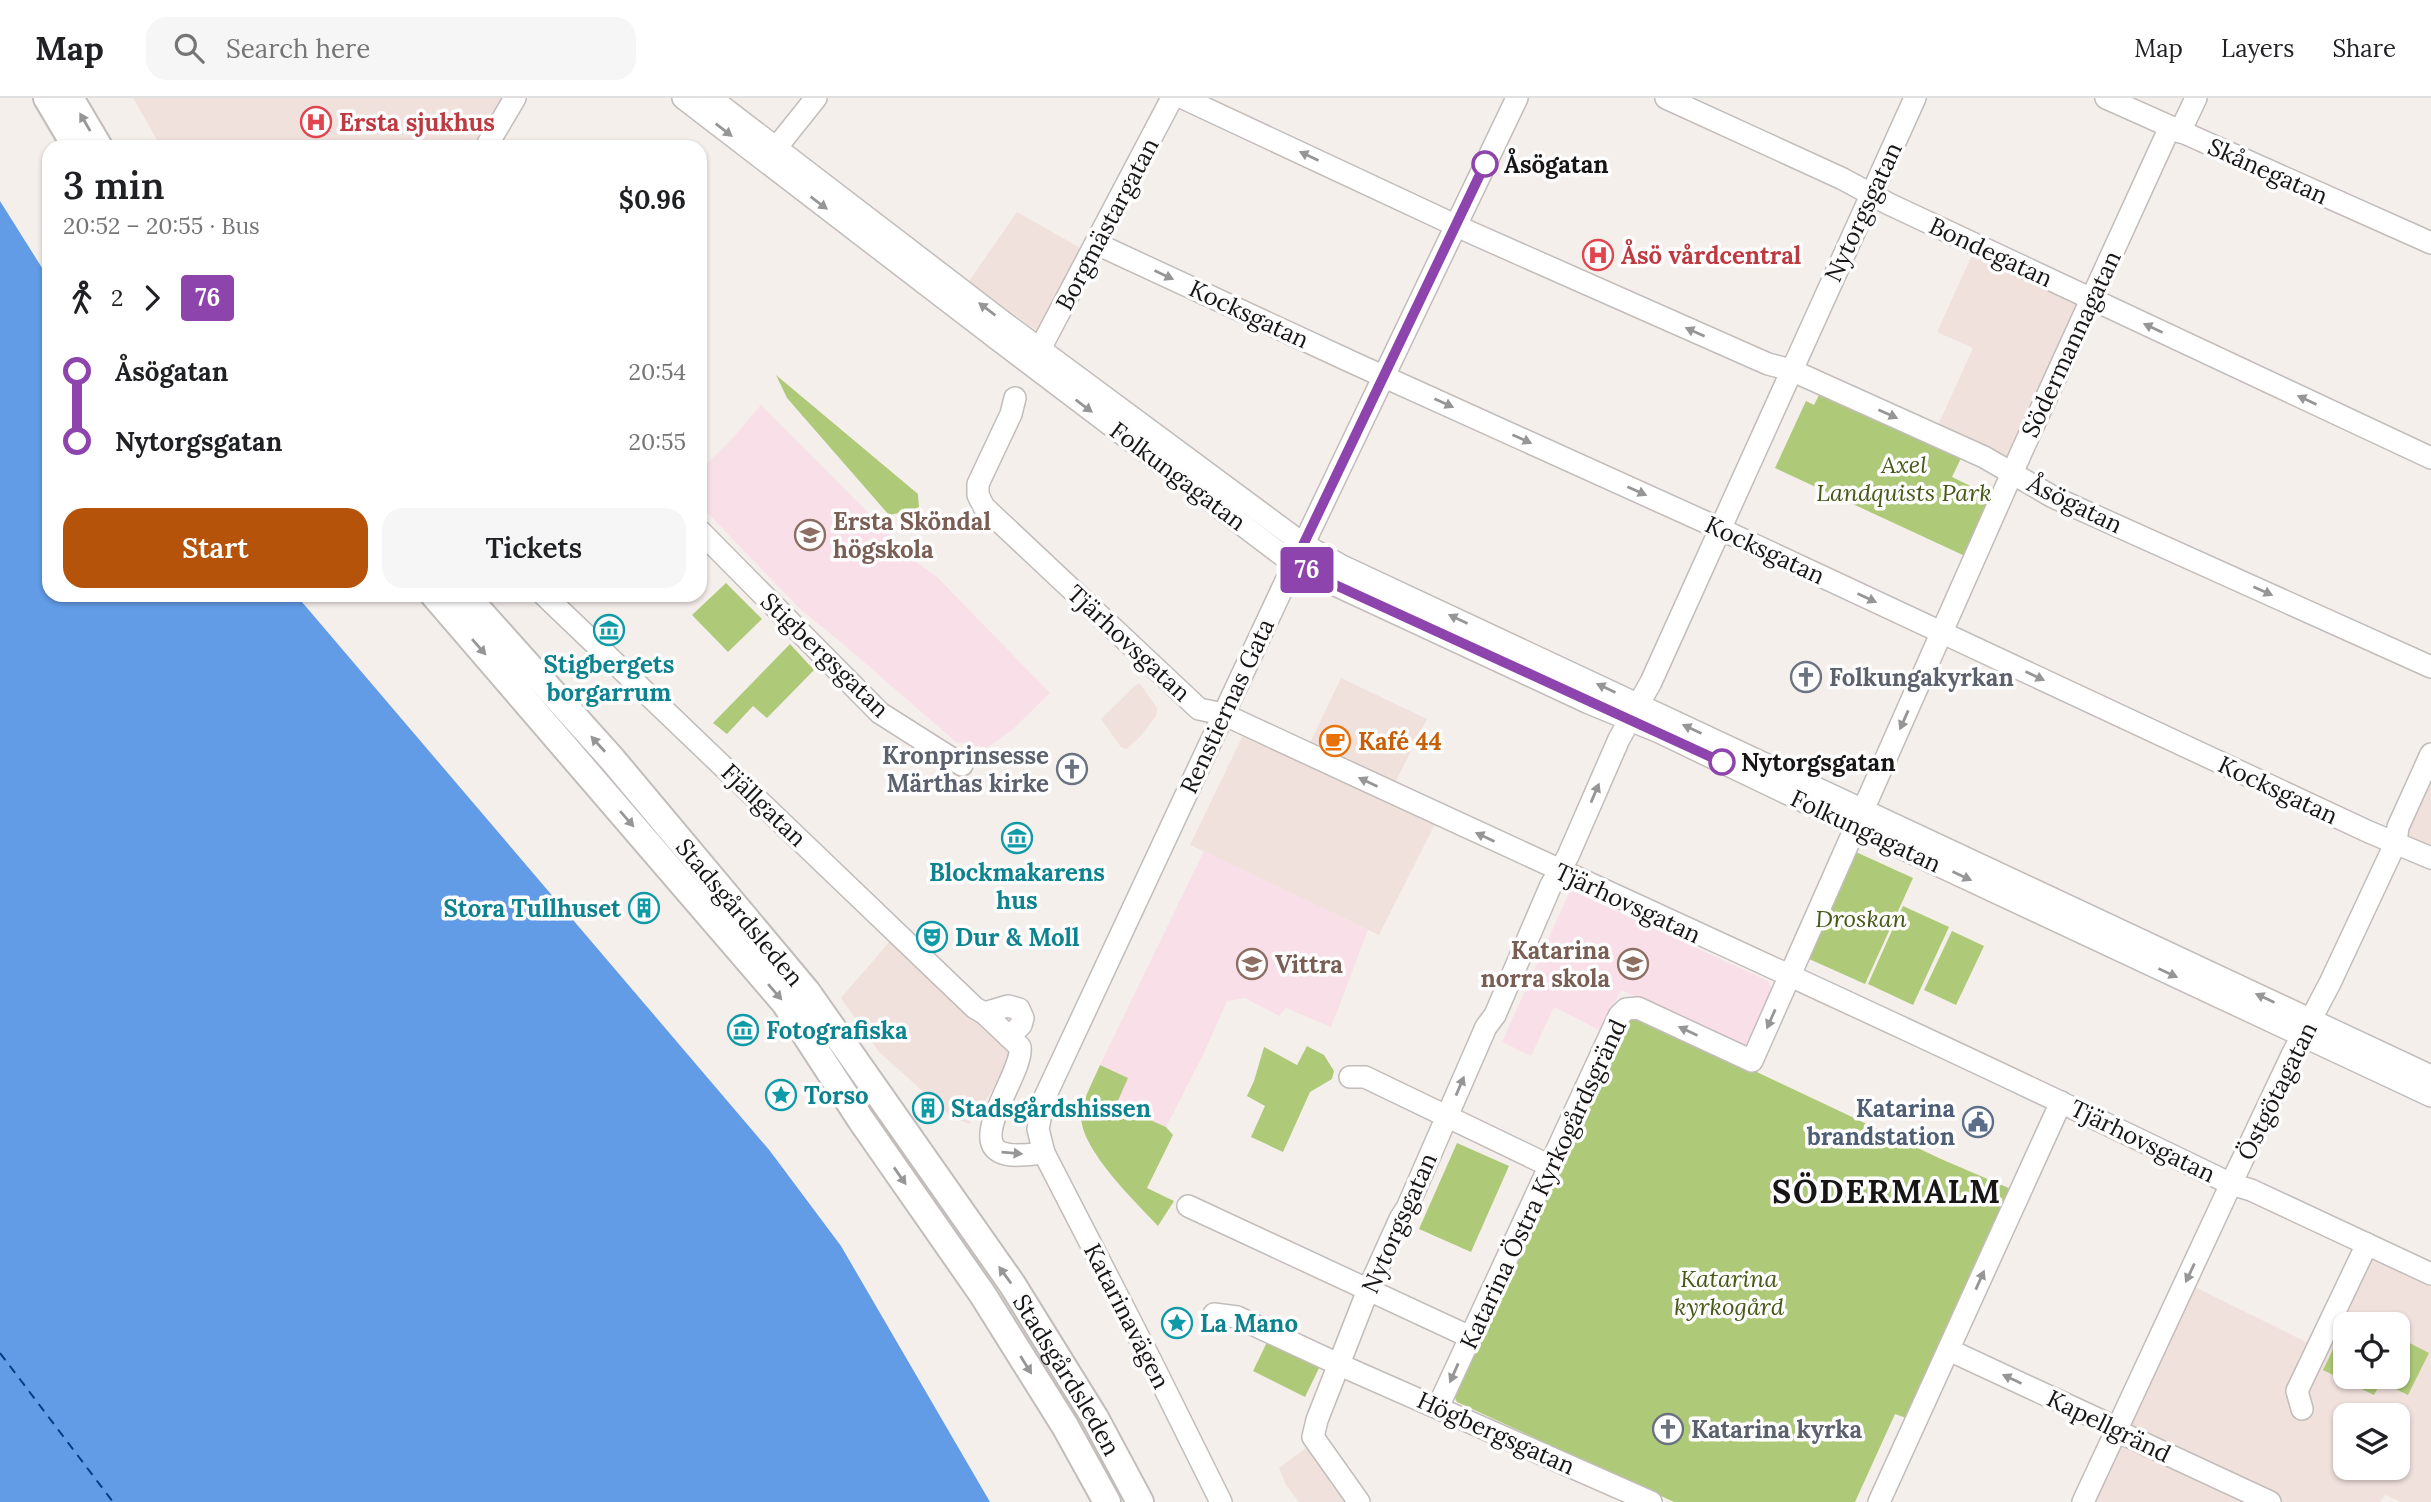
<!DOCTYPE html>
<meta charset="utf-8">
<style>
:root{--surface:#fff;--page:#f6f6f6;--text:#202124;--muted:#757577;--line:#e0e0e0;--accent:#b45309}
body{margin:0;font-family:Lora,serif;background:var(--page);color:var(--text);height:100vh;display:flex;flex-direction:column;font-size:26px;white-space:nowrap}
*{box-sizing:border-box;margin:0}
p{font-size:23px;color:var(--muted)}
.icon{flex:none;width:38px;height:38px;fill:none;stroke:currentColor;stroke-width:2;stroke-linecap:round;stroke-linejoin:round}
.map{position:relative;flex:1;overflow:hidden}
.drawer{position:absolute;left:42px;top:42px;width:665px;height:462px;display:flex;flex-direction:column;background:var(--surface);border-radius:21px;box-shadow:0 2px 5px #0004}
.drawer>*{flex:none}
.badge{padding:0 14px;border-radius:5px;font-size:24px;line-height:46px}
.fabs{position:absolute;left:2333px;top:1214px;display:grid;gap:14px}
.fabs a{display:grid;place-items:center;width:77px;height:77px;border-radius:14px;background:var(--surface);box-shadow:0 2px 5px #0004;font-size:35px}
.map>.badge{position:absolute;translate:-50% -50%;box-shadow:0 0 0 4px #fff}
.legs{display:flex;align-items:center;gap:10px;height:77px;padding:0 21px;font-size:23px}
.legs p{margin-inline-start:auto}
.head{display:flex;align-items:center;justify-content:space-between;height:119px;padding:0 21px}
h1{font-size:38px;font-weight:600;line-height:52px}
.cta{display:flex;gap:14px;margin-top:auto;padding:14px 21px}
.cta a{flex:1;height:80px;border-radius:21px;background:var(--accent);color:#fff;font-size:28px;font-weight:600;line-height:80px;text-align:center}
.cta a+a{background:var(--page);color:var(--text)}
ul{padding:0 21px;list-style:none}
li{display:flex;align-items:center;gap:24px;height:70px;font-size:26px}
li i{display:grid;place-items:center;width:10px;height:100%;margin:0 9px;background:currentColor}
li i::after{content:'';width:18px;height:18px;margin:-9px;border:5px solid;border-radius:50%;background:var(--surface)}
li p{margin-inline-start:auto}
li:first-child i{background:linear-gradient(#0000 50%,currentColor 0)}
li:last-child i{background:linear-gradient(currentColor 50%,#0000 0)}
header{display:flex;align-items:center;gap:42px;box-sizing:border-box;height:98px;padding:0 35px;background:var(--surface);border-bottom:2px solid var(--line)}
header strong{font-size:33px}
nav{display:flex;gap:38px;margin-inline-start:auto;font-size:24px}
.search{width:490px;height:63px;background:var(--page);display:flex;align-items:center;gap:18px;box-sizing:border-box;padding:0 24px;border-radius:21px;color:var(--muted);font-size:26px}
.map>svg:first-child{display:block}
.built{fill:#f0e1dc;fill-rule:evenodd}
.education{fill:#f8dfe8}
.green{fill:#aeca79}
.water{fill:#629be6}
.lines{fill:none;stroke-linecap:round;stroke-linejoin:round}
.ferry{stroke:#013e80;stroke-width:2;stroke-dasharray:9 7;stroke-linecap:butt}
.minor-casing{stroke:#c2bcba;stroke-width:24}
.major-casing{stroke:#c2bcba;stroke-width:30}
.minor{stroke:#fff;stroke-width:21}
.major{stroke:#fff;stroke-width:26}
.oneway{fill:#979696}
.line-1-casing{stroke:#fff;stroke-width:16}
.line-1{stroke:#8e44ad;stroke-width:10}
.stop-1-dot{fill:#fff;stroke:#8e44ad;stroke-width:3.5}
.labels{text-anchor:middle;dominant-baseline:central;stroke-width:7;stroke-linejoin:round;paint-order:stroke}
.health-label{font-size:24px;font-weight:bold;fill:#be3a42;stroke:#fefdfd;text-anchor:start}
.stop-label{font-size:24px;font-weight:bold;fill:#171515;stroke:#fefdfd;text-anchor:start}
.street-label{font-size:24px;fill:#171515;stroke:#fefdfd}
.park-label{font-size:24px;font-style:italic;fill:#465916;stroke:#fefdfd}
.education-label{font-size:24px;font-weight:bold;fill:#785e54;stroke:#fefdfd;text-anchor:start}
.culture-label{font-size:24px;font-weight:bold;fill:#0d838f;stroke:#fefdfd;text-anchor:start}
.worship-label{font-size:24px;font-weight:bold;fill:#5b616d;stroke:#fefdfd;text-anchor:start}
.food-label{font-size:24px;font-weight:bold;fill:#c56008;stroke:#fefdfd;text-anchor:start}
.service-label{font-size:24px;font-weight:bold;fill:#4e5e75;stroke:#fefdfd;text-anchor:end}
.district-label{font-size:32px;font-weight:bold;letter-spacing:2px;fill:#171515;stroke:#fefdfd}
</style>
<header>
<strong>Map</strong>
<div class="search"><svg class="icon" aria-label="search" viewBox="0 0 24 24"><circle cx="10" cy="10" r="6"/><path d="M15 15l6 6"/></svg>Search here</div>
<nav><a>Map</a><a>Layers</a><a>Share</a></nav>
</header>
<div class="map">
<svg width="2431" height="1404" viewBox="0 0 2431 1404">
<rect width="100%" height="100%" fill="#f5efec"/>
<g class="built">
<path d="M133,0H501L472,49H161Z"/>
<path d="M1017,114L1091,156L1046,240L969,183Z"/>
<path d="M1976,148L2090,202L2013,371L1934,336L1973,250L1937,234Z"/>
<path d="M1341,580L1427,621L1391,693L1440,716L1379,837L1190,747L1248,627L1306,653Z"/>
<path d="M1137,586H1140L1157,610L1156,618L1140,639L1126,651L1121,649L1101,621Z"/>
<path d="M2431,658V761L2397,745Z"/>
<path d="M897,835L1018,955L969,1026L953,1020L879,954L841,900Z"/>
<path d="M2367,1147L2431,1177V1404H2401L2385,1397L2380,1404H2084L2187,1185L2318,1250ZM2345,1227H2398V1279H2345ZM2345,1318H2398V1370H2345Z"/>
<path d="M1321,1339L1360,1404H1299L1286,1387L1279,1370Z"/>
</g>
<g class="education">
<path d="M761,307L920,467L936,478L1050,595L1012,632L987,650L956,644L842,545L801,512L700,407V373L732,341Z"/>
<path d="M1204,753L1368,832L1331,929L1286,910L1279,918L1245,900L1227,903L1204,955L1166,1029L1115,1007L1100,967Z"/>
<path d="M1573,793L1768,883L1772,892L1745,949L1621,892L1601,933L1554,909L1531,958L1502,944L1569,795Z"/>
</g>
<g class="green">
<path d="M776,277L918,396L919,411L889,417L787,300Z"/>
<path d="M1821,293L1963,356L1952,379L1991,398L1965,458L1775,370L1806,303L1814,307Z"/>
<path d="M726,485L762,521L728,554L692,517Z"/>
<path d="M790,546L814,572L767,620L753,608L727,636L713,625Z"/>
<path d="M1856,754L1913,780L1865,886L1809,861Z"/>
<path d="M1903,808L1949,829L1913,907L1868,886Z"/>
<path d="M1952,833L1984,848L1956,907L1924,892Z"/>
<path d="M1634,916L1941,1061L2011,1091L1906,1320L1895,1316L1855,1404H1674L1457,1304L1454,1298L1628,919Z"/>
<path d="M1307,948L1324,957L1334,973L1332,981L1310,994L1283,1054L1251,1039L1265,1008L1247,998L1254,983L1264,949L1297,967Z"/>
<path d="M1100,967L1128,980L1116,1007L1166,1029L1173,1037L1147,1090L1174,1103L1158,1128C1135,1103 1081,1052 1081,1018C1081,1005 1095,979 1100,967Z"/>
<path d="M1457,1045L1509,1068L1471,1154L1419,1131Z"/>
<path d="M2344,1229L2345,1279H2398V1239L2429,1255L2408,1297L2381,1284L2374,1297L2323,1272Z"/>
<path d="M1269,1240L1321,1266L1305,1299L1253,1273Z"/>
</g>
<path class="water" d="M0,103L49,181V497H296L770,1053L841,1148L990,1404H0Z"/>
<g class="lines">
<path class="ferry" d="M0,1255L113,1404"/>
<g class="minor-casing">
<g id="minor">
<path d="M683,0L997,241L1294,466L1331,485L1589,605L1659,634L1882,741L2431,998"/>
<path d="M711,0L1006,226L1303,446L1340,467L2431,978"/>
<path d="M1183,0L1472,135L1768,266L1791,272L1984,359L2053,399L2431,569"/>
<path d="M1666,0L1843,81L1889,106L2431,360"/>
<path d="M2106,0L2431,145"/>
<path d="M2180,34L2196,0"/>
<path d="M486,49L515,0"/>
<path d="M768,60L816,0"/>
<path d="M1097,146L1356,266L1703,423L2369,734L2431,760"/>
<path d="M1040,251L1172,0"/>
<path d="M1015,300L1011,316L978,386V397L984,409L1199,611L1223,616C1559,773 1898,924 2231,1086L2251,1092L2431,1176"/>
<path d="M700,433L880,615L962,667"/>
<path d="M544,497L975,910L984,915L1020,949C1024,973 970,1039 1000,1054C1012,1060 1031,1056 1044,1055"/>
<path d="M984,915L1008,908L1019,911L1023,920L1021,927L1009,939"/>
<path d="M1350,979H1365L1550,1068"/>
<path d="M1188,1108L1470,1239"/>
<path d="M1214,1216L1237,1219L1340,1267L1651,1404"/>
<path d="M1949,1252L2104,1324L2117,1333L2270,1404"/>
<path d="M1438,1309L1619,918L1626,911L1638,910L1752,963L2021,355L2170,29"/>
<path d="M2302,1311L2297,1293L2367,1146"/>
<path d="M1221,1404L1150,1261L1044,1055L1038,1031L1044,1001L1284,487L1517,0"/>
<path d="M1359,1404L1313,1339L1317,1322L1368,1192L1400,1121L1407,1110L1486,929L1495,917L1551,787L1568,758L1619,641L1651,584L1915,0"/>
<path d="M1879,1404L2061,1004"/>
<path d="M2083,1404L2231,1086L2293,955L2330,885L2396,744L2398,729L2431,656"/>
</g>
</g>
<g class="major-casing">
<g id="major">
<path d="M47,0L76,49"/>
<path d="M70,0L99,49"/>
<path d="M434,497L785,905L861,1022L983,1197L1065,1328L1107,1404"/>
<path id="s1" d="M465,497L612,661L807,894L1012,1186L1095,1320L1140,1404"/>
</g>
</g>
<use href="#minor" class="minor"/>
<use href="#major" class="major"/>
</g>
<defs><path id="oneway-solid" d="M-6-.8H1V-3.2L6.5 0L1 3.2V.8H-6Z" transform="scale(1.75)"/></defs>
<g class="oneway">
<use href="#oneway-solid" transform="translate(85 24) rotate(-120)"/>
<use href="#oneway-solid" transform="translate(724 32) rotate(38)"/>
<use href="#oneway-solid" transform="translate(1309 58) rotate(-155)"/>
<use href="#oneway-solid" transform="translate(819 105) rotate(37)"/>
<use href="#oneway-solid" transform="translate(1164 177) rotate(25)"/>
<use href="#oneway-solid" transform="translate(987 211) rotate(-143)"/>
<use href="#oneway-solid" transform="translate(2153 230) rotate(-155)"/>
<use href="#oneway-solid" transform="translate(1695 234) rotate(-156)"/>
<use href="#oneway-solid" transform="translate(2307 302) rotate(-155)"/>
<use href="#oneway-solid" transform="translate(1444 305) rotate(24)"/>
<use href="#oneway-solid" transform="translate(1084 308) rotate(37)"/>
<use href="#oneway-solid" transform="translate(1888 316) rotate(24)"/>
<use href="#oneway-solid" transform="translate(1522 341) rotate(24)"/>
<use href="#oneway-solid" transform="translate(1637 393) rotate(24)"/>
<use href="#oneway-solid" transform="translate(2263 493) rotate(24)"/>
<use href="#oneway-solid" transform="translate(1867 500) rotate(25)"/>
<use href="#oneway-solid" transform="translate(1458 521) rotate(-155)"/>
<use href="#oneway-solid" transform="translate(479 549) rotate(49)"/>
<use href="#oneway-solid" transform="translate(2035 578) rotate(25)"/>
<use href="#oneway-solid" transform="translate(1606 590) rotate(-155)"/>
<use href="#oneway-solid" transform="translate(1904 622) rotate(114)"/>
<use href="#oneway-solid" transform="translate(1692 631) rotate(-155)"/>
<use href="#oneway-solid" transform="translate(598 646) rotate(-132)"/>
<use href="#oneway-solid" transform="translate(1368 684) rotate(-155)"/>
<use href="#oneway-solid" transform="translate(1595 695) rotate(-67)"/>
<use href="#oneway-solid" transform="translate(627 721) rotate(49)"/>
<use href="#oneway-solid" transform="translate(1485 739) rotate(-155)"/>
<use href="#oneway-solid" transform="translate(1962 778) rotate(25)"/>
<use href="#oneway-solid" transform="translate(2168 875) rotate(25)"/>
<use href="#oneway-solid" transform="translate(775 894) rotate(49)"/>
<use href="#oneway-solid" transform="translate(2265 900) rotate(-155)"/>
<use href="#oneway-solid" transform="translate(1771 921) rotate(114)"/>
<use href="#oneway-solid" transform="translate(1688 933) rotate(-155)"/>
<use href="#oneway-solid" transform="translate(1460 988) rotate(-67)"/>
<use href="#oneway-solid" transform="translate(1012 1055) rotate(5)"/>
<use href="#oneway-solid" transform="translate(900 1078) rotate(55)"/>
<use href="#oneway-solid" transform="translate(2190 1175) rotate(115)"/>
<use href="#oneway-solid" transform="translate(1005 1177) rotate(-126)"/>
<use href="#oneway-solid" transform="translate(1980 1182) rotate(-66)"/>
<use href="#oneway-solid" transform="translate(1026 1267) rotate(58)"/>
<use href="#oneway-solid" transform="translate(1454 1275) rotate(114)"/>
<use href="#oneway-solid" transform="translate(2012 1281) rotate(-155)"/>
</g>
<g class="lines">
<g class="line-1-casing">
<path id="line-1" d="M1485,66L1294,466L1331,485L1722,664"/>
</g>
<use href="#line-1" class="line-1"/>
</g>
<defs>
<g id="hospital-ring" transform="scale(1.575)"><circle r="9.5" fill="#fefdfd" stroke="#e0444e" stroke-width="1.5"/><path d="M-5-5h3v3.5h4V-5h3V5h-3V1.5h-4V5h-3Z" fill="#e0444e"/></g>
<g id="university-ring" transform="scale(1.575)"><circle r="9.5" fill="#fefdfd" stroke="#8d6e63" stroke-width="1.5"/><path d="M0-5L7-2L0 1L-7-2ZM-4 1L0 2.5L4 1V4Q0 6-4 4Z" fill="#8d6e63"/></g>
<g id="museum-ring" transform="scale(1.575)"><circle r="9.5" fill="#fefdfd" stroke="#0f9aa8" stroke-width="1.5"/><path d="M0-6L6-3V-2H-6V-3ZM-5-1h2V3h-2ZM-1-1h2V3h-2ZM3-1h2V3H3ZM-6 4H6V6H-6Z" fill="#0f9aa8"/></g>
<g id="church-ring" transform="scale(1.575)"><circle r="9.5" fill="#fefdfd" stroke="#6b7280" stroke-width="1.5"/><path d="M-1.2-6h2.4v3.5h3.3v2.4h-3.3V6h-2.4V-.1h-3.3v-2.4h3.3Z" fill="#6b7280"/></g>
<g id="cafe-ring" transform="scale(1.575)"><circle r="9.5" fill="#fefdfd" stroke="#e8710a" stroke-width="1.5"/><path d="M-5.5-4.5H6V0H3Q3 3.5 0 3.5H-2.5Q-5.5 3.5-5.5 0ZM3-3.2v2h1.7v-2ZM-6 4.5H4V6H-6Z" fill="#e8710a"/></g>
<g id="building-ring" transform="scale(1.575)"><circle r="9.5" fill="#fefdfd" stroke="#0f9aa8" stroke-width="1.5"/><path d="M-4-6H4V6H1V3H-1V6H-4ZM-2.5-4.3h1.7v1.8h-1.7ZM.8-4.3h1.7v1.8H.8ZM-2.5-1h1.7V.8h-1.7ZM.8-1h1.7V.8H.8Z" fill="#0f9aa8"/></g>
<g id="theatre-ring" transform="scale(1.575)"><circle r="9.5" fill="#fefdfd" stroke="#0f9aa8" stroke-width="1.5"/><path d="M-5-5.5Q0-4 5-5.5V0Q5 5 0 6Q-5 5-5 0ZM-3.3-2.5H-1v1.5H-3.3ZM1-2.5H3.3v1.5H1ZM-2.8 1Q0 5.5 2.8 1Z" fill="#0f9aa8"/></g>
<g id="school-ring" transform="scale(1.575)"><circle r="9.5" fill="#fefdfd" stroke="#8d6e63" stroke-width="1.5"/><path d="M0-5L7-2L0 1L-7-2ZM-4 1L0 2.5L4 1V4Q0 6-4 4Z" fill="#8d6e63"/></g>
<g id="sight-ring" transform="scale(1.575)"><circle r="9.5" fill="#fefdfd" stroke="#0f9aa8" stroke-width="1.5"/><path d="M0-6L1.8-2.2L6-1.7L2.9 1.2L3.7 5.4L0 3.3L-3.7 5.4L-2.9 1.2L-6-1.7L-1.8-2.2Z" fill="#0f9aa8"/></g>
<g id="civic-ring" transform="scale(1.575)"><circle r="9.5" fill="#fefdfd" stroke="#5c6f8a" stroke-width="1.5"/><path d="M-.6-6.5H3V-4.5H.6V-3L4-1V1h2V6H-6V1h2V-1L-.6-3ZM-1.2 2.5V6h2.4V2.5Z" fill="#5c6f8a"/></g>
</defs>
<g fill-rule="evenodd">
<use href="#hospital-ring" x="316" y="24"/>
<use href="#hospital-ring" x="1598" y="157"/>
<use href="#university-ring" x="810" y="437"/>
<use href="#museum-ring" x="609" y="532"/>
<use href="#church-ring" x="1806" y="579"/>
<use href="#cafe-ring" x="1335" y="643"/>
<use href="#church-ring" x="1072" y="671"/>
<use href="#museum-ring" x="1017" y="740"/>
<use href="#building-ring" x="644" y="810"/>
<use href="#theatre-ring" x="932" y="839"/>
<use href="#school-ring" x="1252" y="866"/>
<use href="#school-ring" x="1633" y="866"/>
<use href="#museum-ring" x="743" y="932"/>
<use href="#sight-ring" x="781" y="997"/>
<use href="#building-ring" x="928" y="1010"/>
<use href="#civic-ring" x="1978" y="1024"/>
<use href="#sight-ring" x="1177" y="1225"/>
<use href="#church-ring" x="1668" y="1331"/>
</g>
<g class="stop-1-dot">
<circle cx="1485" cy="66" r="12"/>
<circle cx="1722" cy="664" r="12"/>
</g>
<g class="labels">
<g class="health-label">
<text x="339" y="24">Ersta sjukhus</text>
<text x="1621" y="157">Åsö vårdcentral</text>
</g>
<g class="stop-label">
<text x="1504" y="66">Åsögatan</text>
<text x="1741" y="664">Nytorgsgatan</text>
</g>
<g class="street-label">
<text transform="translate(2268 73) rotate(24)">Skånegatan</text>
<text transform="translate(1863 114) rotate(-65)">Nytorgsgatan</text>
<text transform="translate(1107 126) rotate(-62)">Borgmästargatan</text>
<text transform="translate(1991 154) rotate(25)">Bondegatan</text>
<text transform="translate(1249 216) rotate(25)">Kocksgatan</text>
<text transform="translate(2071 246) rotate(-65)">Södermannagatan</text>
<text transform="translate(1178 378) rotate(37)">Folkungagatan</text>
<text transform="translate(2075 406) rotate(26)">Åsögatan</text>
<text transform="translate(1765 452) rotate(25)">Kocksgatan</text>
<text transform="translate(1129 545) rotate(43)">Tjärhovsgatan</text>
<text transform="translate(825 557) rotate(44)">Stigbergsgatan</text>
<text transform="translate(1227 608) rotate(-65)">Renstiernas Gata</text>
<text transform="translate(2278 692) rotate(25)">Kocksgatan</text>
<text transform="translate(764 707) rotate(44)">Fjällgatan</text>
<text transform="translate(1866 733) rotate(25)">Folkungagatan</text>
<text transform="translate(1628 805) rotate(25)">Tjärhovsgatan</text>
<text stroke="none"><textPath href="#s1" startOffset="420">Stadsgårdsleden</textPath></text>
<text transform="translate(2277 993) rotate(-64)">Östgötagatan</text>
<text transform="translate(2143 1043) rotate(26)">Tjärhovsgatan</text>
<text transform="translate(1543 1086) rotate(-65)">Katarina Östra Kyrkogårdsgränd</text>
<text transform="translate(1399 1125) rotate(-66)">Nytorgsgatan</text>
<text transform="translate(1127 1218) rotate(63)">Katarinavägen</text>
<text stroke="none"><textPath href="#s1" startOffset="987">Stadsgårdsleden</textPath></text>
<text transform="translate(2109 1328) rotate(26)">Kapellgränd</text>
<text transform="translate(1496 1335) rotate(24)">Högbergsgatan</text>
</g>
<g class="park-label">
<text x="1904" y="366">Axel<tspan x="1904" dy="28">Landquists Park</tspan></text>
<text x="1861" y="820">Droskan</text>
<text x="1729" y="1180">Katarina<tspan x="1729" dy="28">kyrkogård</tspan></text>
</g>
<g class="education-label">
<text x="833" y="423">Ersta Sköndal<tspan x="833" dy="28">högskola</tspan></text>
<text x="1610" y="852" text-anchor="end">Katarina<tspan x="1610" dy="28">norra skola</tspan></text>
<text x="1275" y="866">Vittra</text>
</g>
<g class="culture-label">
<text x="609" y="566" text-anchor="middle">Stigbergets<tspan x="609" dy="28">borgarrum</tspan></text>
<text x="1017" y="774" text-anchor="middle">Blockmakarens<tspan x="1017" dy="28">hus</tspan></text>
<text x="621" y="810" text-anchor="end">Stora Tullhuset</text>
<text x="955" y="839">Dur &amp; Moll</text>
<text x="766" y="932">Fotografiska</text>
<text x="804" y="997">Torso</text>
<text x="951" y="1010">Stadsgårdshissen</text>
<text x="1200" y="1225">La Mano</text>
</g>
<g class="worship-label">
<text x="1829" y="579">Folkungakyrkan</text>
<text x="1049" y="657" text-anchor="end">Kronprinsesse<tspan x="1049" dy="28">Märthas kirke</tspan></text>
<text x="1691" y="1331">Katarina kyrka</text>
</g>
<g class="food-label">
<text x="1358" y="643">Kafé 44</text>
</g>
<g class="service-label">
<text x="1955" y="1010">Katarina<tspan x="1955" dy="28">brandstation</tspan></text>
</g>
<g class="district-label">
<text x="1887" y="1093">SÖDERMALM</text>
</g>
</g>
</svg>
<div class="fabs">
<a><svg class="icon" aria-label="locate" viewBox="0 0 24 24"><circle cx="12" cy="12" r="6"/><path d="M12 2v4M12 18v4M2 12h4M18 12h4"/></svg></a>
<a><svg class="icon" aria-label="layers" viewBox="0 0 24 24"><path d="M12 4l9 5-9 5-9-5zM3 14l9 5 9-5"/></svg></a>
</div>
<b class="badge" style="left:1307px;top:472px;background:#8e44ad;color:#fff">76</b>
<section class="drawer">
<div class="head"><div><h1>3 min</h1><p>20:52 – 20:55 · Bus</p></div><b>$0.96</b></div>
<div class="legs"><svg class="icon" aria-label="walk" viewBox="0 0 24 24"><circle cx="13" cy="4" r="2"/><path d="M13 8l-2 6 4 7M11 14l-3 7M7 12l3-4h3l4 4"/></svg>2<svg class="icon" aria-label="forward" viewBox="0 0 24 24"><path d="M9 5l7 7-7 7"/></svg><b class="badge" style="background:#8e44ad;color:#fff">76</b></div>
<ul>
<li><i style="color:#8e44ad"></i><b>Åsögatan</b><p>20:54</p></li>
<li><i style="color:#8e44ad"></i><b>Nytorgsgatan</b><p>20:55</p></li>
</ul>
<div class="cta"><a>Start</a><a>Tickets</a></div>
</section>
</div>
